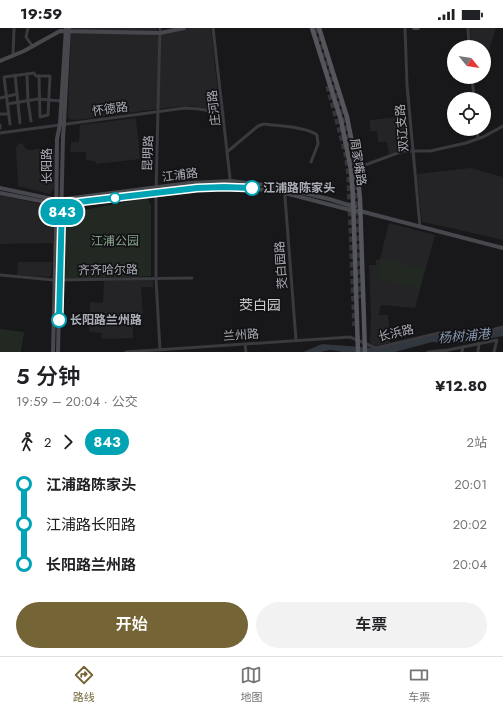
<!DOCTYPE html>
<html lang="zh">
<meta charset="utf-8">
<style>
:root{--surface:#fff;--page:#f2f2f2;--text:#202124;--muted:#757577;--line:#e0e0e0;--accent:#756536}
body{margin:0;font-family:Jost,"Noto Sans SC",sans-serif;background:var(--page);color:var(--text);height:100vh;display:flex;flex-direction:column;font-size:15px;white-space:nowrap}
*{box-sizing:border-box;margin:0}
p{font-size:13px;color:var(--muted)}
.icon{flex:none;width:22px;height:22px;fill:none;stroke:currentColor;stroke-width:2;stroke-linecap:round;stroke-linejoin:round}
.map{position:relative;height:324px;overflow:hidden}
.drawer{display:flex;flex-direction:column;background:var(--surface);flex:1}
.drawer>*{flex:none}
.badge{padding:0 8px;border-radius:13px;font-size:14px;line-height:26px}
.needle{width:26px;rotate:120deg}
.buttons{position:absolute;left:447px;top:12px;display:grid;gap:8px}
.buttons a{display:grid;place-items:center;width:44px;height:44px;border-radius:50%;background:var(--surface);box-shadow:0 1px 3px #0004;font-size:20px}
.map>.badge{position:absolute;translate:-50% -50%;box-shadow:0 0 0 2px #fff}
.legs{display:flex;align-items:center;gap:6px;height:44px;padding:0 16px;font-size:13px}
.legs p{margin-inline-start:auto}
.headline{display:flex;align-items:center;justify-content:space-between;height:68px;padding:0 16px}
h1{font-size:22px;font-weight:600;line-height:30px}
.cta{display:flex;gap:8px;margin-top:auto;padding:8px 16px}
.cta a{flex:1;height:46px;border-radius:24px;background:var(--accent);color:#fff;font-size:16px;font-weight:600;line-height:46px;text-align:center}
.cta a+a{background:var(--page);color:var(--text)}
ul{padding:0 16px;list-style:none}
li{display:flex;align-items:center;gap:14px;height:40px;font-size:15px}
li i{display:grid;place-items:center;width:6px;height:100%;margin:0 5px;background:currentColor}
li i::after{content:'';width:10px;height:10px;margin:-5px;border:3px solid;border-radius:50%;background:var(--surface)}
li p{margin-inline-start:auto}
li:first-child i{background:linear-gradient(#0000 50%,currentColor 0)}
li:last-child i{background:linear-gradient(currentColor 50%,#0000 0)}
.status{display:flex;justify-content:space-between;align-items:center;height:28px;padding:0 20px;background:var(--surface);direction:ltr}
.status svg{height:11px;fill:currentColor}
.menu{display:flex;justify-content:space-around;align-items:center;height:56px;border-top:1px solid var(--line);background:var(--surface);font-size:11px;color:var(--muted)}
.menu a{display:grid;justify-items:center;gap:2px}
.menu .current{color:var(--accent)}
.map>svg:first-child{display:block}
.built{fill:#242426}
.green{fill:#222923}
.water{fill:#31373e}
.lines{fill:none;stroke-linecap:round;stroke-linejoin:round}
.highway-tunnel{stroke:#353539;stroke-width:5.5;stroke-dasharray:5.5 3;stroke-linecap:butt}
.street{stroke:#39393e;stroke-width:3}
.secondary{stroke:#47484d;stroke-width:4}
.primary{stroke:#55565c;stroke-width:4.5}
.line-1-casing{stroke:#fff;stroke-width:9}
.line-1{stroke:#00a3b4;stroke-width:6}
.stop-1-dot{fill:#fff;stroke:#00a3b4;stroke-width:2}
.labels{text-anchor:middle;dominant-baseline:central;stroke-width:3.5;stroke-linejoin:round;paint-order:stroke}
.street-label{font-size:12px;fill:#abaeb7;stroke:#131214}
.stop-label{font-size:12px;font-weight:bold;fill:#abaeb7;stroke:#131214;text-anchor:start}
.park-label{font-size:12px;fill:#84a088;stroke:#131214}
.water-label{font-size:13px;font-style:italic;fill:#8698ae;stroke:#131214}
.quarter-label{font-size:14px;fill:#cccdd4;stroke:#131214}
</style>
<div class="status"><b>19:59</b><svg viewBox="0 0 49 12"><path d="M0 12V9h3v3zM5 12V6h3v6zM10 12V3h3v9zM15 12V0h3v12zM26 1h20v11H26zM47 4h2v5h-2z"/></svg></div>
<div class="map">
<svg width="503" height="324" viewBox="0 0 503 324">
<rect width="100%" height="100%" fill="#181719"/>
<g class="built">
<path d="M71,0H157V8L189,0H209L211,1L219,76L218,79L213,81L191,78L172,79L99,89L76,92L69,91L68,88Z"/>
<path d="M470,0H496L487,29H484V19L471,18Z"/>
<path d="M407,88L408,118L406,121L389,126L387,114H378L377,103H370V92Z"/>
<path d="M136,90L140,131L96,136L95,133L86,132V124H70L71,114H79L80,97Z"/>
<path d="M22,115L26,121L28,122L55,120L54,161L50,166L18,158L16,120L18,116Z"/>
<path d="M471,140L503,149V212L451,200L422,194L417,146Z"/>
<path d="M0,167L48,178L51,180L54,183V188L53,215L0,216Z"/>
<path d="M389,195L435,207L415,280L381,277L379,287H388L390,315L377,318L370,315L371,288L369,237H376V232L380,231Z"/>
<path d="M18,234H52L51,247L49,249L17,247Z"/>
<path d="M153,252V259H141L143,287L133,288V310L102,311V305L89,304L90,274L103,275L104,253Z"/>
</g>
<g class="green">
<path d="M147,170L151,177V248L67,251L63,249L65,199L84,182Z"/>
<path d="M381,231L424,241L420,260L377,250Z"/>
<path d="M0,301L24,304L21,324H0Z"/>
</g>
<path class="water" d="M503,300V308L466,315L432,314L395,324H343L330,322L321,324H303L322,316L374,320L439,306L473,307Z"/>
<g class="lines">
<g class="highway-tunnel">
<path d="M316,0L340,74L352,122"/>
<path d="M328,58L346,125L349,146L355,298"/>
<path d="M353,131L355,144L361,270"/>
</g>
<g class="street">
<path d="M28,0L26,9L33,19"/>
<path d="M160,0L156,165V251L160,322"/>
<path d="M213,0L231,159"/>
<path d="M405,0L407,57L420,199"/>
<path d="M468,0L469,19"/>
<path d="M13,28L14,0"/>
<path d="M15,47L20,95"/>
<path d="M27,47L28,73L31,93"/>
<path d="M39,48H50L48,87L40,89Z"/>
<path d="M472,49L474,71"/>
<path d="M0,70L17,66"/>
<path d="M7,76L38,71L61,73"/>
<path d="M0,86H9"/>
<path d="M10,96L4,49L34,45L36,48H39"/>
<path d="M0,97V100"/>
<path d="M477,101L478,110"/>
<path d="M0,105L185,80L199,81L223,85"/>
<path d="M227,124L258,98L264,96C277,98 308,99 317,107L318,116L311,134"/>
<path d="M357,140L403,123H430L466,115L483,109L503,98"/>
<path d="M285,164V169L296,312"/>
<path d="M0,247L54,252L192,250"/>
<path d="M245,316L246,324"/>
<path d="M126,324L350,309L376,320L439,305L456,306L471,305L488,303L503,299"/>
<path d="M428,324L448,322"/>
<path d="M447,324L448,322L463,319"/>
<path d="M462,324L463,319L497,312L494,324"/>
<path d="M478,324L479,315"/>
</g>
<g class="secondary">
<path d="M414,0H418"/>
<path d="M0,33L24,23L60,3L160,5L184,0"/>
<path d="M0,160L57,172L190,155L231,153L274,158L329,171L355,179"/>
<path d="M0,165L56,176H62L190,160L224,159L258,161L285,165L354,183H360L503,220"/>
<path d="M53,324L56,200L57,111L60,96L66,0"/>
<path d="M58,324L63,109L64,95L69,0"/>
</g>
<g class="primary">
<path d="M312,0L341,92L351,142L353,169L358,324"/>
<path d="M319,0L347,89L357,140L360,171L365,324"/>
</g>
</g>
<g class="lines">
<g class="line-1-casing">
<path id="line-1" d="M59,292L62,176L197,160L224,159L252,160"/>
</g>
<use href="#line-1" class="line-1"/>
</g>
<g class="stop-1-dot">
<circle cx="252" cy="160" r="7"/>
<circle cx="115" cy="170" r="5"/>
<circle cx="59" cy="292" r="7"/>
</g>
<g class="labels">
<g class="street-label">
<text transform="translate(214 80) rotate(-96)">庄河路</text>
<text transform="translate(110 81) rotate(-8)">怀德路</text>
<text transform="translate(402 100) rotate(-95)">双辽支路</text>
<text transform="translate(148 125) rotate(-88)">昆明路</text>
<text transform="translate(358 134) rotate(81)">周家嘴路</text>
<text transform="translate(47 138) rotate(-90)">长阳路</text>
<text transform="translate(180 147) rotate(-7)">江浦路</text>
<text transform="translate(281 237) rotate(-94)">茭白园路</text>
<text transform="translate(108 242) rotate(-1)">齐齐哈尔路</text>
<text transform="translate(396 305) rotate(-13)">长浜路</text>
<text transform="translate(241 307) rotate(-4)">兰州路</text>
</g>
<g class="stop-label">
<text x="263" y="160">江浦路陈家头</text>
<text x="70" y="292">长阳路兰州路</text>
</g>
<g class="park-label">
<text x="115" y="213">江浦公园</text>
</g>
<g class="water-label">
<text transform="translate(464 308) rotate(-5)">杨树浦港</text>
</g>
<g class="quarter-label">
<text x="260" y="277">茭白园</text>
</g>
</g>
</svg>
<div class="buttons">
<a><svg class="needle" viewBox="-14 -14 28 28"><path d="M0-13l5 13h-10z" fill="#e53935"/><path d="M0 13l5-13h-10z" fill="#757577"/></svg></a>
<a><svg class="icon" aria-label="locate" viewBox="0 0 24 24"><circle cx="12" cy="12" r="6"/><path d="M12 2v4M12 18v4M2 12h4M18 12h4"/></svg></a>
</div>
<b class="badge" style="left:62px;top:184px;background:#00a3b4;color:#fff">843</b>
</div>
<section class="drawer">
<div class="headline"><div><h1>5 分钟</h1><p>19:59 – 20:04 · 公交</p></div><b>¥12.80</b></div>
<div class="legs"><svg class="icon" aria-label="walk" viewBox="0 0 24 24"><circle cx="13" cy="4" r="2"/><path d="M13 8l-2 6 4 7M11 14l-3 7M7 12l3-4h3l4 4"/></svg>2<svg class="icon" aria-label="forward" viewBox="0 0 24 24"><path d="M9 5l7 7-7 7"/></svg><b class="badge" style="background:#00a3b4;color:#fff">843</b><p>2站</p></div>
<ul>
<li><i style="color:#00a3b4"></i><b>江浦路陈家头</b><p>20:01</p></li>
<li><i style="color:#00a3b4"></i><span>江浦路长阳路</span><p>20:02</p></li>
<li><i style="color:#00a3b4"></i><b>长阳路兰州路</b><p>20:04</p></li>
</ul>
<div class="cta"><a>开始</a><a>车票</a></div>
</section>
<nav class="menu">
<a class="current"><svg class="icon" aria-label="directions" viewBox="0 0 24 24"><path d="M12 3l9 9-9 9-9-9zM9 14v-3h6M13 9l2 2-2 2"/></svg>路线</a>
<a><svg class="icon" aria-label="map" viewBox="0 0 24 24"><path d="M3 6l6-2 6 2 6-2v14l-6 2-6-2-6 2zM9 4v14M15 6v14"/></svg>地图</a>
<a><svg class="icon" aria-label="tickets" viewBox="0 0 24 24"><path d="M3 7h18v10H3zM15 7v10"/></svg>车票</a>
</nav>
